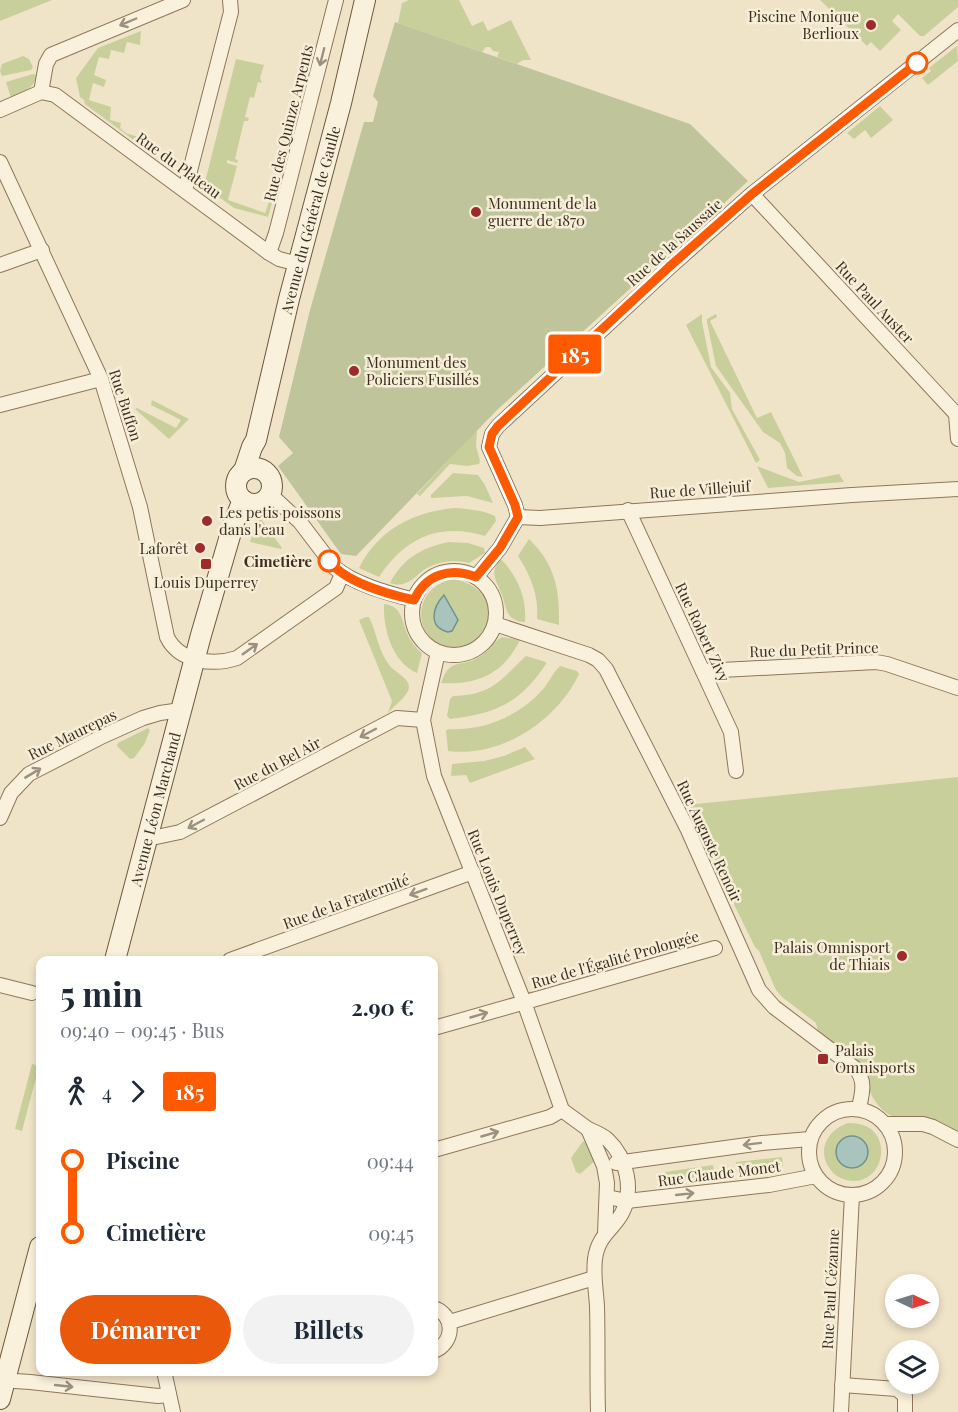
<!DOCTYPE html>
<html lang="fr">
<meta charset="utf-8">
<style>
:root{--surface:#fff;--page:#f2f2f3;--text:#1f2937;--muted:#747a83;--accent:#ea580c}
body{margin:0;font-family:"Playfair Display",serif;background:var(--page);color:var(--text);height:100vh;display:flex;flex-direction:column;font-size:22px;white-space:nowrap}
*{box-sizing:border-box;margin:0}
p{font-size:20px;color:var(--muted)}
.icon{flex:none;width:33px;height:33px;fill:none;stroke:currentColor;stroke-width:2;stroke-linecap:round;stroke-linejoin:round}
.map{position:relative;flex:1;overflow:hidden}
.sheet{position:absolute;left:36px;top:956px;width:402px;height:420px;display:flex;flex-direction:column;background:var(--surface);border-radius:12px;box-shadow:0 3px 9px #0003}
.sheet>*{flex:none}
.badge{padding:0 12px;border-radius:4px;font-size:21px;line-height:39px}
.needle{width:39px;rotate:94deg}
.tools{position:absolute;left:885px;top:1274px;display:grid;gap:12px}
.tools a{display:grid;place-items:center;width:54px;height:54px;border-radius:50%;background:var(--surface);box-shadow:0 3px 9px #0003;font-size:30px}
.map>.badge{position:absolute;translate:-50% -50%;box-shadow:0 0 0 3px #fff}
.legs{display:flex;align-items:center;gap:9px;height:66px;padding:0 24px;font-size:20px}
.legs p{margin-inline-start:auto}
.head{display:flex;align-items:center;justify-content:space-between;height:102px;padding:0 24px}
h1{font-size:33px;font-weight:700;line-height:45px}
.cta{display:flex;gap:12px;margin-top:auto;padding:12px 24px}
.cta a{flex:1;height:69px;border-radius:36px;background:var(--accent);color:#fff;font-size:24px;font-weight:700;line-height:69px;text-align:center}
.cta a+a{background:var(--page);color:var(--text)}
ul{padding:0 24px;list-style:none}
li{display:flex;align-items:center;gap:21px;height:72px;font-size:22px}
li i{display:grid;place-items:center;width:9px;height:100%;margin:0 8px;background:currentColor}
li i::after{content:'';width:15px;height:15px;margin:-8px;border:4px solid;border-radius:50%;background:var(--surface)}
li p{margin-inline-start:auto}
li:first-child i{background:linear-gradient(#0000 50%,currentColor 0)}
li:last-child i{background:linear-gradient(currentColor 50%,#0000 0)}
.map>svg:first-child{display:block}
.green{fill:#c9cf9b;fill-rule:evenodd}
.cemetery{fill:#bfc49a}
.water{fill:#a9c4bc;stroke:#6f938a;stroke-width:1.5}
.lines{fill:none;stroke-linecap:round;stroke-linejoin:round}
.minor-casing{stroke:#8d765c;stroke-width:16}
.secondary-casing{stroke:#6f573f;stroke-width:22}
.minor{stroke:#faf1dc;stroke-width:14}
.secondary{stroke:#faf1dc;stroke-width:20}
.oneway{stroke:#9c907e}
.line-1-casing{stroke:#fff;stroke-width:14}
.line-1{stroke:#ff5a00;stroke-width:9}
.poi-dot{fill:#9e2a2b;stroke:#f7eed8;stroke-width:2}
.stop-1-dot{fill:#fff;stroke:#ff5a00;stroke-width:3}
.labels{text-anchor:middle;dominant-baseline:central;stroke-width:5;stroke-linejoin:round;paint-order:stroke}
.poi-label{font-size:15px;fill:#3d2e20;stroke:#f7eed8;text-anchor:start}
.street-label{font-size:15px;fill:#3d2e20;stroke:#f7eed8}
.stop-label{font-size:15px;font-weight:bold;fill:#3d2e20;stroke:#f7eed8;text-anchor:end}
</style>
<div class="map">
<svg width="958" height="1412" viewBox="0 0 958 1412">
<rect width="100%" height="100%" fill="#f0e4c8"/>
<g class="green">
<path d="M0,0H52L0,21Z"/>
<path d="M409,0H459L472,26L483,21L488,31L511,20L531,60H523L517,64L497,57L499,52L493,51L490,47H486L482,52L398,23L402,3Z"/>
<path d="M820,0H958V7L924,36H920L898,14L892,21L901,30L880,51L871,42L867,46Z"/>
<path d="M141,31L140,45L127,42L124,53L111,50L109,59L99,57L94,75L106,80L104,87L93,83L89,100L111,107L110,120L121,123L120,128L126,133L145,139L143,147L85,104L84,100L80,97L76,78L98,48Z"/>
<path d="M957,46L958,61L928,85L922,78L931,71L929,68Z"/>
<path d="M23,56L29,59L33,67L31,70L2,76L0,71L2,64Z"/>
<path d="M236,59L264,65L260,78L262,83L258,82L254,98L250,97L245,117L249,118L248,121H244L235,159L238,160L237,163L227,160V163L237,166L228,200L265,213L269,202L272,203L268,217L234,208L204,186Z"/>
<path d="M33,74L36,75C35,89 23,92 11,98L6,82Z"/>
<path d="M880,106L893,120L871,138L865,130L854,139L847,133Z"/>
<path d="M702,314V322L711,367L730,393L732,409L760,460L756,463L686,325Z"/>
<path d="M716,314L717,317L710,321L757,418L771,412L803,477L797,476L787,468L785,453L780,443L763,432L716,366L707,322V319Z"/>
<path d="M152,400L189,419L169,439L135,409L137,408L176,428L181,420L151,405Z"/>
<path d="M476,431L477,432L476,446L480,461L479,464L467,466L450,464L420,496L417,494Z"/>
<path d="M757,466L799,482L839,474L844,482L768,488Z"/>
<path d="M453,473L478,475L485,485L493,503L467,496L431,498V495Z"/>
<path d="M454,508C469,509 482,510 495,516L496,521L485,536C438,522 405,538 379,577L359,568C378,530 413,512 454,508Z"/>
<path d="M257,518L261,519L282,548L281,549L250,542Z"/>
<path d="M529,539C555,564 560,590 559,625L537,619C539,596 531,576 518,556Z"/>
<path d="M449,542L468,543L484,548L485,553L469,563C455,559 440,561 427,568C414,576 408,589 390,583C403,558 423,547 449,542Z"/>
<path d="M501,559C518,577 527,598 525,622C506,621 507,609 502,595C497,581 488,573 501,559Z"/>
<path d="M451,579C477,581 499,603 484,630C479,638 472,644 463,646C420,656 401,594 451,579ZM444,596L458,620L434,623C432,612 436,603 444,596Z"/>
<path d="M384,604C402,606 401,619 407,633C410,641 416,648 422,653L417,673C392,662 383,629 384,604Z"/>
<path d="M366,617H369C377,633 378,651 390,666C395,672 409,678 409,687C409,695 394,706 388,713L392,701L359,620Z"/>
<path d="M502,637L520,640C503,674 478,685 441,683C451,656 459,669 479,657C488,652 493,642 502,637Z"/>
<path d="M526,656L546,662V664C520,703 496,714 450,719L447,716L450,699L453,696C493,695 500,680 526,656Z"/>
<path d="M560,666L577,671L579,674C557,721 501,758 448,751L446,731L448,729C484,731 520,716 544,688C550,681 553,672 560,666Z"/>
<path d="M148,728L150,730L145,743L134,758L130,759L117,746L118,743Z"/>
<path d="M525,747L535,759L470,783L466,775L451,776L452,764L484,761L504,756Z"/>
<path d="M958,777V1135C949,1130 939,1120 929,1118C921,1116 914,1119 906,1119C890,1119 879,1109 872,1096C867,1087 869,1077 865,1068L818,1032L816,1023L782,997L776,990L759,951L755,947C731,900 710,852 686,805Z"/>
<path d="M32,1064L39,1066L22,1131L15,1129Z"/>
<path d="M848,1123C898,1121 887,1190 846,1180C838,1178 832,1173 828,1166C817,1147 830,1129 848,1123ZM858,1136L864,1141L861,1166L852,1169L838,1160L836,1151L843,1138Z"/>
<path d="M583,1141L588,1144L595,1161L580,1174L576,1172L571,1158Z"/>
<path d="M782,1157L783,1166L737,1172L736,1162Z"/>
<path d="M713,1165L715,1175L666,1181L665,1172Z"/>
</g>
<path class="cemetery" d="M395,22L690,124L748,181L668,255H663L657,259V264L497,410L356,556L341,554L278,466L293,453L279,437L310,310L364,122H373L378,102L373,96Z"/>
<g class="water">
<path d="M444,595L458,620L452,631L448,632C428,627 432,608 444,595Z"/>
<circle cx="852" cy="1152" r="16"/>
</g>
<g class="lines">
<g class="minor-casing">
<g id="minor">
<path d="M41,92L46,64L51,55L183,0"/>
<path d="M0,110L41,92L55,95L269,253L279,259L298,264"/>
<path d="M0,162L101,379L140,507L167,637C179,662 213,666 237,658L336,588L342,574"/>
<path d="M185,190L231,12L230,0"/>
<path d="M752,194L956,414L958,439"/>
<path d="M269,253L276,233L336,0"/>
<path d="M0,265L42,250"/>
<path d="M0,405L101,379"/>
<path d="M270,494L300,522L335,568C356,585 388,593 414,600"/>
<path d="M628,510L731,732L736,771"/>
<path d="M518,517L515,505L489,447L492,434L498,426L670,267L752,194L958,30"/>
<path d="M518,517L540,518L852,495L958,489"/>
<circle cx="454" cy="613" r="42"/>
<path d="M476,577L500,548L518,517"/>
<path d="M495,624L589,655L598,660L606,669L687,828L759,990L774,1007L856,1069C866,1081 862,1094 859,1108"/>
<path d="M438,652L423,720L434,776L524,1002L562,1110L588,1129"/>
<path d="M703,671L876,662L887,664L958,688"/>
<path d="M0,818L11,793L29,774L103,736L143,718L160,713L181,710"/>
<path d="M147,839L180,832L397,718L423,720"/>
<path d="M230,960L473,872"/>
<path d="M0,985L32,993"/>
<path d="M434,1028L715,948"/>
<circle cx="852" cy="1152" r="43"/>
<path d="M886,1124H923L933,1127L958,1140"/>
<path d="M434,1150L550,1117L562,1110"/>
<path d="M616,1163L762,1143L810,1139"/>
<path d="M607,1197L627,1201L769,1185L816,1176"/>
<path d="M434,1308C456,1316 454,1343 434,1351"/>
<path d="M450,1322L594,1278"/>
<path d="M164,1371L173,1412"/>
<path d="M0,1380L30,1382L158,1396L169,1395"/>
<path d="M842,1385L897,1389L905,1396V1412"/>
<path d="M598,1412C597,1377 598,1341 597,1306C596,1290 593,1275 595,1259C598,1235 613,1230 622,1213C634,1190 627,1158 608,1140C603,1135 595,1132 588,1129L604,1166L607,1183L605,1233"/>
<path d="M841,1412L852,1195"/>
</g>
</g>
<g class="secondary-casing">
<g id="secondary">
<circle cx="254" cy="486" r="18"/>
<path id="s1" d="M244,471L252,447L256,440L289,299L341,103L365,0"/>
<path id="s2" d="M115,960L201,635L234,522L243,500"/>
<path d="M0,1399L40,1247"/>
</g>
</g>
<use href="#minor" class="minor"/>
<use href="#secondary" class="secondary"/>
</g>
<defs><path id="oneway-shaft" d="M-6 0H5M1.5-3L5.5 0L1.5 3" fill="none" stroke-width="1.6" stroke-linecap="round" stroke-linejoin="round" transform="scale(1.5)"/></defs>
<g class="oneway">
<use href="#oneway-shaft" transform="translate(128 22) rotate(157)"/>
<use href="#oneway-shaft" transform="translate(322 57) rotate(104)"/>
<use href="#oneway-shaft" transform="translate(250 649) rotate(-35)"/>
<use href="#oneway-shaft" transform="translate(368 733) rotate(152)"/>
<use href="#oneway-shaft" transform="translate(33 773) rotate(-31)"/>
<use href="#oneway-shaft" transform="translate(196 824) rotate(152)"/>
<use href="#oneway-shaft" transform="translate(418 892) rotate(160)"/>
<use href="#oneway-shaft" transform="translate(479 1015) rotate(-16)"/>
<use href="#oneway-shaft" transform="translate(490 1134) rotate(-16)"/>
<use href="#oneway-shaft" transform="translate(752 1144) rotate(173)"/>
<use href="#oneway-shaft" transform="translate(685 1194) rotate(-6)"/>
<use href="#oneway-shaft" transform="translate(64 1386) rotate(6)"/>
</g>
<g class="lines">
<g class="line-1-casing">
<path id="line-1" d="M329,561C346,583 388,594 414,600C426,574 450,567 476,577L500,548L518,517L515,505L489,447L492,434L498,426L669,267L752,194L917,63"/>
</g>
<use href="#line-1" class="line-1"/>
</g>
<g class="poi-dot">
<circle cx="871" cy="25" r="6"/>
<circle cx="476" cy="212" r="6"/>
<circle cx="354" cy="371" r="6"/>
<circle cx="207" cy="521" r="6"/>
<circle cx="200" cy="548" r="6"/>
<rect x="200" y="558" width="12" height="12" rx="3"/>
<circle cx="902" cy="956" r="6"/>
<rect x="817" y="1053" width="12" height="12" rx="3"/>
</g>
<g class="stop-1-dot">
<circle cx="917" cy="63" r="10"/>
<circle cx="329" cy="561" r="10"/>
</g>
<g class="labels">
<g class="poi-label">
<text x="859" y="16" text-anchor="end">Piscine Monique<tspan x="859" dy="17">Berlioux</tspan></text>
<text x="488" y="203">Monument de la<tspan x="488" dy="17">guerre de 1870</tspan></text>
<text x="366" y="362">Monument des<tspan x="366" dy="17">Policiers Fusillés</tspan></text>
<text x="219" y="512">Les petis poissons<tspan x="219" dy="17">dans l'eau</tspan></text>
<text x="188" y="548" text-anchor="end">Laforêt</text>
<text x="206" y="582" text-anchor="middle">Louis Duperrey</text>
<text x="890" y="947" text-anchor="end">Palais Omnisport<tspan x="890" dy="17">de Thiais</tspan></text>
<text x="835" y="1050">Palais<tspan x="835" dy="17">Omnisports</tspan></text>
</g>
<g class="street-label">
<text transform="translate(288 123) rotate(-76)">Rue des Quinze Arpents</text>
<text transform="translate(179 165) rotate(36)">Rue du Plateau</text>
<text stroke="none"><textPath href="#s1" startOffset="260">Avenue du Général de Gaulle</textPath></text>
<text transform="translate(674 242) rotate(-42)">Rue de la Saussaie</text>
<text transform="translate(875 302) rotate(47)">Rue Paul Auster</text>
<text transform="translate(126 405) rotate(72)">Rue Buffon</text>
<text transform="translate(700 489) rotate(-4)">Rue de Villejuif</text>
<text transform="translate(703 632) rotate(65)">Rue Robert Zivy</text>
<text transform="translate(814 649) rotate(-2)">Rue du Petit Prince</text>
<text transform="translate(72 734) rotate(-26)">Rue Maurepas</text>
<text transform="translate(277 763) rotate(-28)">Rue du Bel Air</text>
<text stroke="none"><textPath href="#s2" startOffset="156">Avenue Léon Marchand</textPath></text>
<text transform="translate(710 841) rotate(65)">Rue Auguste Renoir</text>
<text transform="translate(498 892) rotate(68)">Rue Louis Duperrey</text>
<text transform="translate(346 901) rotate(-20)">Rue de la Fraternité</text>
<text transform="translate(615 959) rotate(-16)">Rue de l'Égalité Prolongée</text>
<text transform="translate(719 1173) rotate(-7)">Rue Claude Monet</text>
<text transform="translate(830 1289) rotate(-87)">Rue Paul Cézanne</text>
</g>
<g class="stop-label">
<text x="312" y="561">Cimetière</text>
</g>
</g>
</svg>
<div class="tools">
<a><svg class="needle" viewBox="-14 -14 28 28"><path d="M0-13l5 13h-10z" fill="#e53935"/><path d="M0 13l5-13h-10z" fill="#747a83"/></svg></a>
<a><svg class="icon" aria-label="layers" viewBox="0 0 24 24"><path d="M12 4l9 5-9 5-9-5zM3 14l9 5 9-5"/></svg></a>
</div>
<b class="badge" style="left:575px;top:354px;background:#ff5a00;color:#fff">185</b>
<section class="sheet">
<div class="head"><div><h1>5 min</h1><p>09:40 – 09:45 · Bus</p></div><b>2.90 €</b></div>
<div class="legs"><svg class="icon" aria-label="walk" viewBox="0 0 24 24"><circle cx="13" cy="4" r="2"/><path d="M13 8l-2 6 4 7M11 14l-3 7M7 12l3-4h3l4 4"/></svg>4<svg class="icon" aria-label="forward" viewBox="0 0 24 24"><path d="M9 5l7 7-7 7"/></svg><b class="badge" style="background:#ff5a00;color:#fff">185</b></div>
<ul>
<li><i style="color:#ff5a00"></i><b>Piscine</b><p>09:44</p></li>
<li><i style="color:#ff5a00"></i><b>Cimetière</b><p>09:45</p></li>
</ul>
<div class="cta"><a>Démarrer</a><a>Billets</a></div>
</section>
</div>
